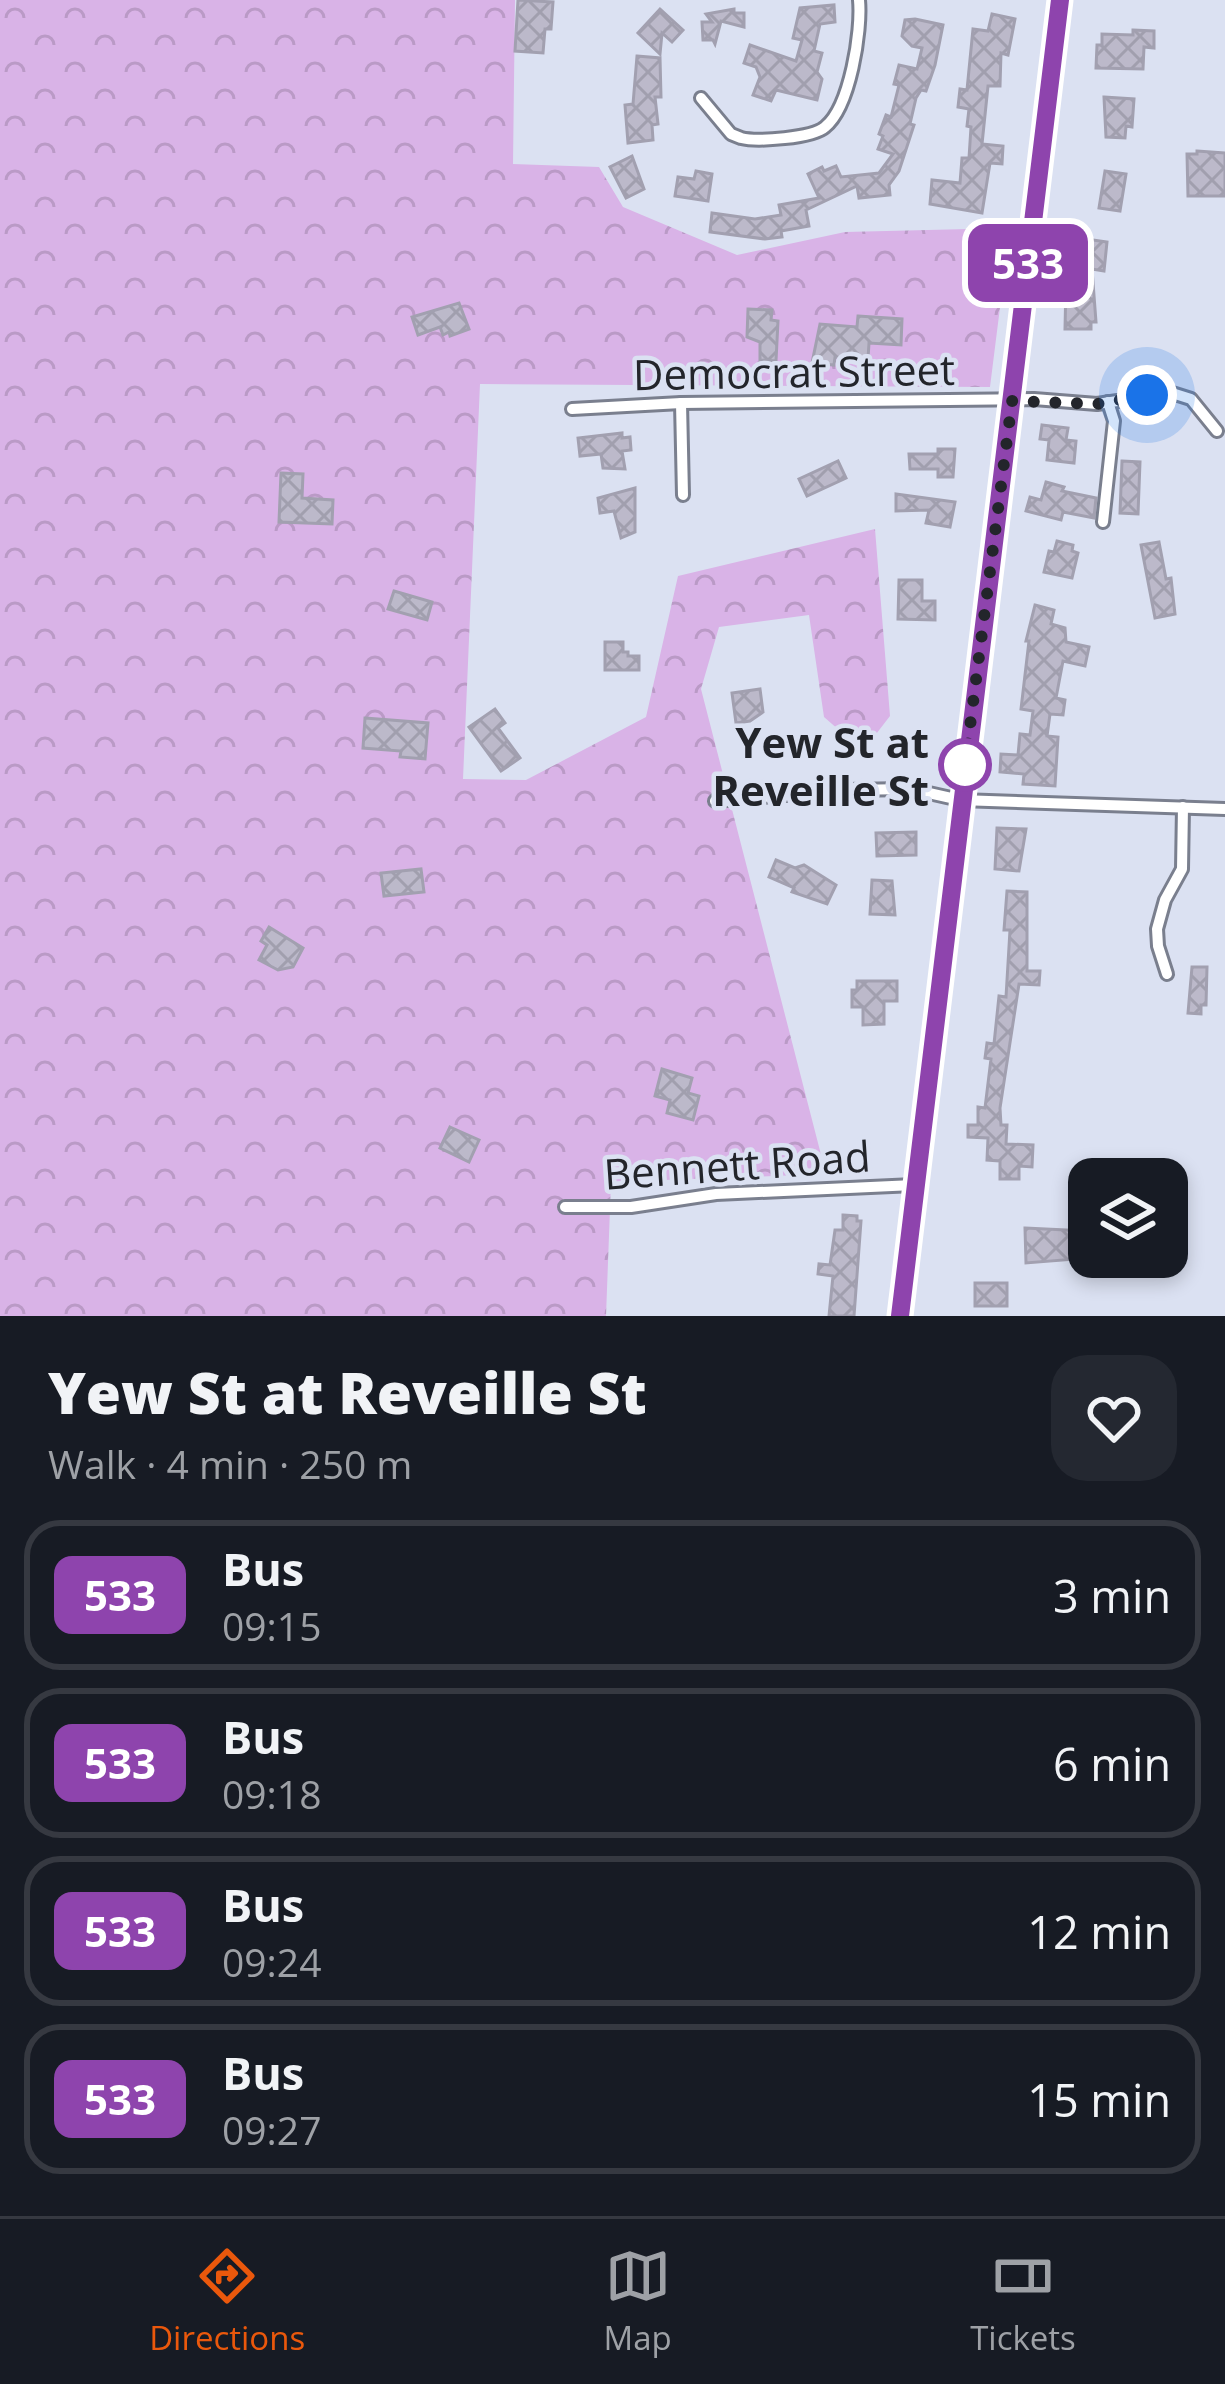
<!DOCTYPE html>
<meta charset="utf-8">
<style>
:root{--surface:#171b24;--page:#242831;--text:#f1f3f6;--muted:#9ea1a6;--line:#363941;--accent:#ea580c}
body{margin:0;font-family:"Open Sans",sans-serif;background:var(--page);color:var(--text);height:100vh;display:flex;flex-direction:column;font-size:45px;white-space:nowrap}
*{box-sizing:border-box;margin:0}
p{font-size:39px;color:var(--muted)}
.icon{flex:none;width:66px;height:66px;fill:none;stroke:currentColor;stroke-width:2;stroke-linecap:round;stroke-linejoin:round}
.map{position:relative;height:1316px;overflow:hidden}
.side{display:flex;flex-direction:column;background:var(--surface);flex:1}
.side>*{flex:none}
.badge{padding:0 24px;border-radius:18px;font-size:42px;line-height:78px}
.buttons{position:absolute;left:1068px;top:1158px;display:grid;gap:24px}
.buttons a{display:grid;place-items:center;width:120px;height:120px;border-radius:24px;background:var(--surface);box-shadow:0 6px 18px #0003;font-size:60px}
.you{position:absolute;width:60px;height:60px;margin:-30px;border:9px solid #fff;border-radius:50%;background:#1a73e8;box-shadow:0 0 0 18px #1a73e833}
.map>.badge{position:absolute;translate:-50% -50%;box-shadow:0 0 0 6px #fff}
.round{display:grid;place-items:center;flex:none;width:126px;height:126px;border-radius:36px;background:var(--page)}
.headline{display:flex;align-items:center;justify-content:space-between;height:204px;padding:0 48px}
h1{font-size:57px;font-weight:800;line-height:90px}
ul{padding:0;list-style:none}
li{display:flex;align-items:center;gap:36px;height:150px;margin:0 24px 18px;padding:0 24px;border:6px solid var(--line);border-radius:36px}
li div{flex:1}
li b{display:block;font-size:45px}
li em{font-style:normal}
li .badge{min-width:132px;font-weight:700;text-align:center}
.tabs{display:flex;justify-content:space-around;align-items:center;height:168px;border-top:3px solid var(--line);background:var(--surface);font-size:33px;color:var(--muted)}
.tabs a{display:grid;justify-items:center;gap:6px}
.tabs .on{color:var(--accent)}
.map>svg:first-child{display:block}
.forest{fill:url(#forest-crowns)}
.building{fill:url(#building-cross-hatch);stroke:#a2a0b0;stroke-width:3}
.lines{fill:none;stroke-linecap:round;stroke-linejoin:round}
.street-casing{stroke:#7a7f8e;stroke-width:16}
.secondary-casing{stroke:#7a7f8e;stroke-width:21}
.street{stroke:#fff;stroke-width:10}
.secondary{stroke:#d9ebfb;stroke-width:15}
.line-casing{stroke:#fff;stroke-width:27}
.line{stroke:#8e44ad;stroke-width:18}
.walk{stroke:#23252b;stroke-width:12;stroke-dasharray:0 21.6}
.stop-dot{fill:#fff;stroke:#8e44ad;stroke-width:6}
.labels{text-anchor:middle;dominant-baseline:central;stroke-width:9;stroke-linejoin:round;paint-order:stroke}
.street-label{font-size:42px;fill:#23252b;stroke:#dbe1f2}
.stop-label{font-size:42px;font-weight:bold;fill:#23252b;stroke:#dbe1f2;text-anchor:end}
</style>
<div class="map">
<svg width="1225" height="1316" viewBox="0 0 1225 1316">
<defs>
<pattern id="forest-crowns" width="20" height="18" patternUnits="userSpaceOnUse" patternTransform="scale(3)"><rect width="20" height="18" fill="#d9b3e7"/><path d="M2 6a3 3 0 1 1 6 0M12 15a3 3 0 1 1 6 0" fill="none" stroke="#ba9ac6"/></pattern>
<pattern id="building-cross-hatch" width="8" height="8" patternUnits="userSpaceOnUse" patternTransform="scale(3)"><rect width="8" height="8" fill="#bcb9ca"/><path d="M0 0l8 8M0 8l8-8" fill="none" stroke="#a19fae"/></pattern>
</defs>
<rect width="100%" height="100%" fill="#dbe1f2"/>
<path class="forest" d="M0,0H515L513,164L599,167L623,207L737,255L845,232L1010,228L990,387L480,384L463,779L526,780L646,717L678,576L875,529L890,716L863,751L824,717L809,615L719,627L701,689L826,1174L611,1182L606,1316H0Z"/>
<g class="building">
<path d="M518,0L553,2L551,29H545L543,53L515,51Z"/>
<path d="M834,5L835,22L820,24L814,51L822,53L817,72L822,79L817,100L776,90L771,101L753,95L760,77L756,67L744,63L750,45L796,61L802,40L793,38L800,8Z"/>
<path d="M660,9L683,30L672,42L662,33L660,54L638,33Z"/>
<path d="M734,9V13H744V27L721,21L715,44L713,40H703L702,22H712L706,14Z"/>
<path d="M992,14L1015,19L1008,55L1001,53L1000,86H988L982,144L1003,146L1002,164L990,163L982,213L930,204L932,180L960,183L962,158H969L971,127L967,126L969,109L958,107L960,89L967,90L973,29L988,31Z"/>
<path d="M915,19L943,25L935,65L926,91L921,90L916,98L910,124L914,125L899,171L889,185L890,195L859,198L857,186L806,210L809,226L781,231L782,237L765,239L710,232L712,213L755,219L781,215L779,205L819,198L808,174L822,167L824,171L836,166L841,177L879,173L893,154L878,149L883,136L879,134L886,115L891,117L899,85L894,84L899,65L917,69L922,48L912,46L902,36L905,20Z"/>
<path d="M1133,30L1154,31V48L1144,47L1143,69L1096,68L1097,45H1102V34L1133,35Z"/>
<path d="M637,56L660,58L661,97H655L658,124L652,125L653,140L628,143L625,105L633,104Z"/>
<path d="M1104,97L1134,99L1132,127L1126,126L1125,138L1106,137Z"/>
<path d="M1197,151L1225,153V196H1188L1187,154H1197Z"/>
<path d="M632,156L644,189L626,198L610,167Z"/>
<path d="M696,171L712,174L708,201L675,196L678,177L694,179Z"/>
<path d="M1105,171L1126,174L1120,211L1099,208Z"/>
<path d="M1086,239L1107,242L1104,271L1092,269L1096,322H1091V329H1065L1066,284L1081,285Z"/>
<path d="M459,303L469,329L450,336L449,332L443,335L440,327L418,335L412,317Z"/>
<path d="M748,309L772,310L771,320L778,321L776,361L760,360V342L747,337Z"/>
<path d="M858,316L902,319L901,345L869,343L868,359L835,357L834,365L812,363L820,324L857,327Z"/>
<path d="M1042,425L1068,428L1066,440L1076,441L1074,463L1047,460L1049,440L1040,439Z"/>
<path d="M622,433V438L630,437L631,450L622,451L625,469L603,468L601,454L580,456L578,438Z"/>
<path d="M938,449H955L953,477H938V469H910L909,454H938Z"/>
<path d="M838,461L846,478L807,496L799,479Z"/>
<path d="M1122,461L1140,462L1138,514L1120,513Z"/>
<path d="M281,473L303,474L302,498L333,500L332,524L279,522Z"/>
<path d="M1046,482L1064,487L1062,491L1096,498L1094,518L1063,512L1061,520L1026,511L1030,497L1041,500Z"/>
<path d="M635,488V532L621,538L614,511L600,513L598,498Z"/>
<path d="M896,494L955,502L950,527L926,523L929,510L896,511Z"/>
<path d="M1057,541L1073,545L1072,551L1078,553L1072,578L1044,572L1049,551L1054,552Z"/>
<path d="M1159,542L1166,579L1171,578L1175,614L1155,618L1141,545Z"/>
<path d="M899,580H922V601H935V620L898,619Z"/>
<path d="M394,591L432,602L427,620L388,609Z"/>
<path d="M1035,605L1054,610L1051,624L1065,628L1066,642L1089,647L1085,666L1063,661L1056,698L1065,700L1063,715L1050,714L1047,736L1058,737L1055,786L1023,784L1024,774L1000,772L1001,754L1018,755L1020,734L1030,735L1033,711L1021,709L1029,641H1026Z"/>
<path d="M605,642H623V652H628V656H639V670H605Z"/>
<path d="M760,689L763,712L750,721L736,723L732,693Z"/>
<path d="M495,709L505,723L498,728L520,758L501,771L469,727Z"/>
<path d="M365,718L428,723L425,759L400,757L401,751L363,748Z"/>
<path d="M997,828L1026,829L1019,871L995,869Z"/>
<path d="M916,832V855L877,856L876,833Z"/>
<path d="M776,860L795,868L804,865L836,885L827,904L792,892L794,888L769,877Z"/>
<path d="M421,869L424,892L384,896L381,873Z"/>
<path d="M872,880L892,881L895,915L870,914Z"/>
<path d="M1007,891L1027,892V971H1040L1039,985L1019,984L1000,1108L1001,1125H1007L1006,1144L1033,1145L1032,1167L1019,1166V1179H1000V1161L987,1160L988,1138L968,1137V1125H978V1107L985,1108L991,1059L985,1058L987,1043L994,1044L999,996L1006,997L1010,930H1004Z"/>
<path d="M269,927L303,948L293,967L278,970L259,960L267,945L261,941Z"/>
<path d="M1192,967H1207L1206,1005H1201V1014L1188,1013Z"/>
<path d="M857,981H897V1001H884V1024L863,1025V1007H852V990H857Z"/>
<path d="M662,1069L692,1078L688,1093L699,1096L693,1120L667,1113L670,1100L655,1096Z"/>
<path d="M450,1127L479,1140L469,1162L440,1148Z"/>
<path d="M843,1215L857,1216V1221H861L854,1316H829L833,1276L818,1274L819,1264L830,1265L835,1230H843Z"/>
<path d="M1025,1228L1086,1231L1089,1258L1026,1263Z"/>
<rect x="975" y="1283" width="32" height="23"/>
</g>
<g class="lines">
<g class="street-casing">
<g id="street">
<path d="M701,98L731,134L741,138C757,142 813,138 825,127C850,107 862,31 859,0"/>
<path d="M681,403L683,495"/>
<path d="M572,409L681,403L1034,399L1097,404L1172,393L1191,399L1217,431"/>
<path d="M1103,522L1114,421L1108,402"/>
<path d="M715,801L844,790L911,789L960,800L1225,809"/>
<path d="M1167,974L1158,946L1157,929L1165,900L1182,869L1183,807"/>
<path d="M565,1207H631L716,1194L914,1185"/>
</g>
</g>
<g class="secondary-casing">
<path id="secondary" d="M900,1316L1060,0"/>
</g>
<use href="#street" class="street"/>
<use href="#secondary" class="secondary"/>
</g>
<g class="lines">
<g class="line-casing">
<path id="line" d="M900,1316L1060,0"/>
</g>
<use href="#line" class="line"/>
<path class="walk" d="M965,765L1012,401L1097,404L1147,395"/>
</g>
<circle class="stop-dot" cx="965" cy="765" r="24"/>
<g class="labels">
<g class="street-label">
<text transform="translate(794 371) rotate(-1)">Democrat Street</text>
<text transform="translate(737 1164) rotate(-4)">Bennett Road</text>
</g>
<g class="stop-label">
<text x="929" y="741">Yew St at<tspan x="929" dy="48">Reveille St</tspan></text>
</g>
</g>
</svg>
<div class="buttons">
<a><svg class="icon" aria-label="layers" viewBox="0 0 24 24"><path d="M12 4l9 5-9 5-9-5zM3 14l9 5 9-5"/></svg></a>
</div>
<div class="you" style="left:1147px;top:395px"></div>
<b class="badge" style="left:1028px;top:263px;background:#8e44ad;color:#fff">533</b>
</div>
<section class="side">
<div class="headline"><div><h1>Yew St at Reveille St</h1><p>Walk · 4 min · 250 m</p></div><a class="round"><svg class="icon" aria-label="heart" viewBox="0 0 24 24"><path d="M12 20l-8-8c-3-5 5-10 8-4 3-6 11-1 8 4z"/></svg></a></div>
<ul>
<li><span class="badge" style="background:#8e44ad;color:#fff">533</span><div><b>Bus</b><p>09:15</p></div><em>3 min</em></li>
<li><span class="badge" style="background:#8e44ad;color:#fff">533</span><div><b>Bus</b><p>09:18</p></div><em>6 min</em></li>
<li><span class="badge" style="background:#8e44ad;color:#fff">533</span><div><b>Bus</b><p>09:24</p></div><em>12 min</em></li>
<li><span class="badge" style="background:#8e44ad;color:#fff">533</span><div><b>Bus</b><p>09:27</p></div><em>15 min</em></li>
</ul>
</section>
<nav class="tabs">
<a class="on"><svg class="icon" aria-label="directions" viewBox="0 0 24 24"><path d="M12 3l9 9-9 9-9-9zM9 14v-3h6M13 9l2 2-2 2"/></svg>Directions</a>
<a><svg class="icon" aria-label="map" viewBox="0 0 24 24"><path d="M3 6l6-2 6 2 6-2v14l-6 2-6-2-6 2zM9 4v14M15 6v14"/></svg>Map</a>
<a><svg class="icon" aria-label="tickets" viewBox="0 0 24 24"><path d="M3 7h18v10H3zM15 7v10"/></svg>Tickets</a>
</nav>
